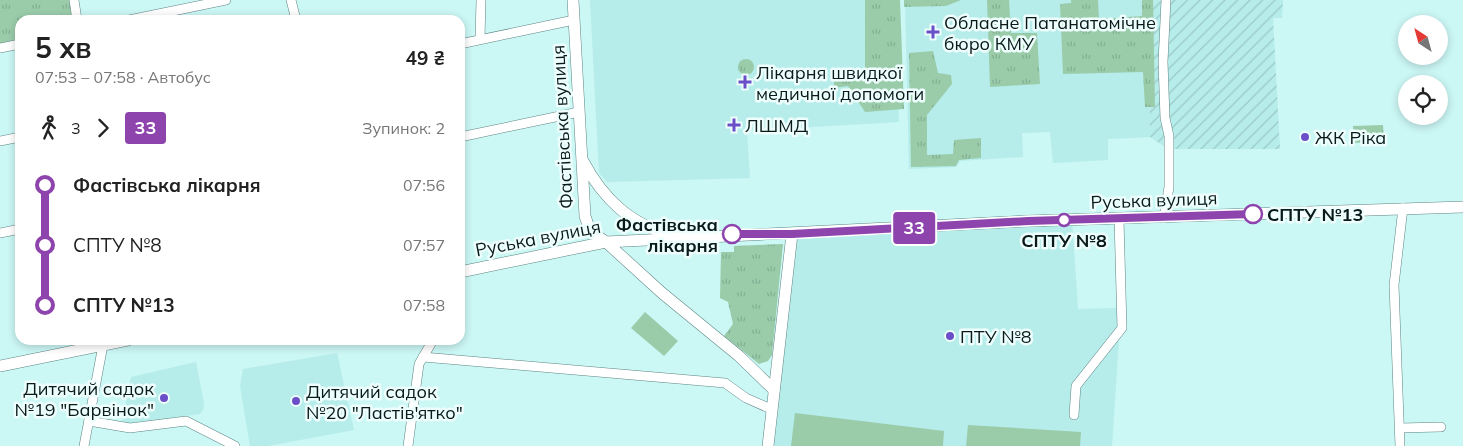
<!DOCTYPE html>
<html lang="uk">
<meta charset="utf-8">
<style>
:root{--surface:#fff;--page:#f2f2f2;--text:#222;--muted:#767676}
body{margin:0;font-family:Mulish,sans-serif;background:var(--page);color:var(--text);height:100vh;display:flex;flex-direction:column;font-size:19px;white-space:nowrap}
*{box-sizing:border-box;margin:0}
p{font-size:16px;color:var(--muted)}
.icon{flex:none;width:28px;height:28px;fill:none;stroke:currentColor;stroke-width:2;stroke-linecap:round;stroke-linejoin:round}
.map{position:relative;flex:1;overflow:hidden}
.details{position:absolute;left:15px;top:15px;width:450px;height:330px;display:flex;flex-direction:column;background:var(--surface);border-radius:15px;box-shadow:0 2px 8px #0003}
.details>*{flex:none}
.badge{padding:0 10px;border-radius:4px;font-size:18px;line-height:32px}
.needle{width:32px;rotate:324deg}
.fabs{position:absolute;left:1398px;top:15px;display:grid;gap:10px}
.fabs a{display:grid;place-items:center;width:50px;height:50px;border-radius:50%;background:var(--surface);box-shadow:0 2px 8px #0003;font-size:25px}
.map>.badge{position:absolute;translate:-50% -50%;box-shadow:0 0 0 2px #fff}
.legs{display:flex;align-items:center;gap:8px;height:55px;padding:0 20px;font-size:16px}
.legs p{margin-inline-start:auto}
.head{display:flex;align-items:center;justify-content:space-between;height:85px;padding:0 20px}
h1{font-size:28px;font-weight:700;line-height:38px}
ul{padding:0 20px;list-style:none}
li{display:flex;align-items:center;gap:18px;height:60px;font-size:19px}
li i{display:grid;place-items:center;width:8px;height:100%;margin:0 6px;background:currentColor}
li i::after{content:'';width:12px;height:12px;margin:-6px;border:4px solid;border-radius:50%;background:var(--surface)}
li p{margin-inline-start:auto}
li:first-child i{background:linear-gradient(#0000 50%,currentColor 0)}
li:last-child i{background:linear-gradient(currentColor 50%,#0000 0)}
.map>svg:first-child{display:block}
.built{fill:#b6ecea}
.industrial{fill:url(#industrial-furrows)}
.grass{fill:url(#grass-tufts)}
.pitch{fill:#9accaa}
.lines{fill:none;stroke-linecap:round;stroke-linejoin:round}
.minor-casing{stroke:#5d8584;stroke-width:10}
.major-casing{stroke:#5d8584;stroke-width:12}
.minor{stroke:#fff;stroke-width:9}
.major{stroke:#fff;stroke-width:11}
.line-1-casing{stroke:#fff;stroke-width:11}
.line-1{stroke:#8e44ad;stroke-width:8}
.poi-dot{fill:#6a4fc8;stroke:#edfefd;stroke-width:2}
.stop-1-dot{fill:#fff;stroke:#8e44ad;stroke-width:2.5}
.labels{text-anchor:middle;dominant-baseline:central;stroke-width:5;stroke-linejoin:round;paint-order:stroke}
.poi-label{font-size:18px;fill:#0a1a1a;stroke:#edfefd;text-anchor:start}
.street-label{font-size:18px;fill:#0a1a1a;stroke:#edfefd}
.stop-label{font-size:18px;font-weight:bold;fill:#0a1a1a;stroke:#edfefd;text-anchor:start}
</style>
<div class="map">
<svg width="1463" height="446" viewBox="0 0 1463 446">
<defs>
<pattern id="industrial-furrows" width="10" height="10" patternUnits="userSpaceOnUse" patternTransform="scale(1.25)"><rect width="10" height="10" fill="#b6ecea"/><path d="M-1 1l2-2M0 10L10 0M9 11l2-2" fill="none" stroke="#9bcac8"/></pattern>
<pattern id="grass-tufts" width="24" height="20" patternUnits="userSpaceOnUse" patternTransform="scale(1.25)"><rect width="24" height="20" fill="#9accaa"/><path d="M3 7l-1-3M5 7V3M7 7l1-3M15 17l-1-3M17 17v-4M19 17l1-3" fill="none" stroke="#83af92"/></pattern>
</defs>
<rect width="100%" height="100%" fill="#cbf7f5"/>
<g class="built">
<path d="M590,0H894L899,122L747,131L750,178L607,182L599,173Z"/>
<path d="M905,0H1149L1150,137L1108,139V160L1053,163L1050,132L1022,133L1023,157L960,161L956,167L909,169Z"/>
<path d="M1072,219L1078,309L1121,308L1112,446H767L792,234Z"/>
<path d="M337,353L354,430L268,446H250L240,386L243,369Z"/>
<path d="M196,362L204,404L203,410L200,414L130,424L122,423L131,377Z"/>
</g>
<path class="industrial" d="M1149,0H1283L1282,18H1273L1280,149H1168L1150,137Z"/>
<g class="grass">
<path d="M0,0H74L78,20H20V44L0,48Z"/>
<path d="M865,0H900L904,109L865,112L848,86L834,88V80L865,77Z"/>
<path d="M904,0H961L946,6L904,7Z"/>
<path d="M987,0H1009L1011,33H1037L1040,84L990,87Z"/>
<path d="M1071,0H1098L1099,19L1142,16V0H1153L1155,107H1145L1143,72L1063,74L1060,4L1071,3Z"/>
<path d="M933,51L938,73L951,75L952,84L927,115V155L953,154L954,140L981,138V158L959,160L956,166L911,167L909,53Z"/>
<circle cx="746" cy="67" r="8"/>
<path d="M1383,125L1384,141L1354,143L1353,126Z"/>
<path d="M783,244L772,355L768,361L759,364L724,336L733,324L728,302L720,298L721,252H734V246Z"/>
</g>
<g class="pitch">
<path d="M645,312L678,341L664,356L631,328Z"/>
<path d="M795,413L944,431L943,446H791Z"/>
<path d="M968,425L1081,432L1080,446H966Z"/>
</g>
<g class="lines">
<g class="minor-casing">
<g id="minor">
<path d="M74,0L77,20"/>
<path d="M291,0L296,20"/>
<path d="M129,20L226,0"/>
<path d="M480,39L481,0"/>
<path d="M460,44L574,20"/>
<path d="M0,48L20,44"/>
<path d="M460,137L579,112"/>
<path d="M0,141L20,137"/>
<path d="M1164,218L1169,187V136L1165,118L1163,62L1166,0"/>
<path d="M0,233L20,229"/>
<path d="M423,357L725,383L746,398L771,409"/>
<path d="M1074,415L1076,386L1122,328L1119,219"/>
<path d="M89,421L130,428L186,421L235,446"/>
<path d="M1400,428L1441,427"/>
<path d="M84,446L103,345"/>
<path d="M408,446L419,364L433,340"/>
<path d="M1400,446L1394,285L1403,208"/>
</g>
</g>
<g class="major-casing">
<g id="major">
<path d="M573,0L585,216L590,231L606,242L662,293L739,356L774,390"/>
<path d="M583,161C602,197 632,228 674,234"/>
<path d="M460,272L606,242L1028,221L1463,207"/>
<path d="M0,366L128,340"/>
<path d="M768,446L792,234"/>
</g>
</g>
<use href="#minor" class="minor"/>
<use href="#major" class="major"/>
</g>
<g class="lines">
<g class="line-1-casing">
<path id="line-1" d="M732,234H792L1028,221L1253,214"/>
</g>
<use href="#line-1" class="line-1"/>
</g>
<g class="poi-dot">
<path d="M930.5 24.5h5v5h5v5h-5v5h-5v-5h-5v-5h5z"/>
<path d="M742.5 74.5h5v5h5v5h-5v5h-5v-5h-5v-5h5z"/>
<path d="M731.5 117.5h5v5h5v5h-5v5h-5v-5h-5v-5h5z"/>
<circle cx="1305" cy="137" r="5"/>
<circle cx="950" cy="336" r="5"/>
<circle cx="164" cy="398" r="5"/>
<circle cx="296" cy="401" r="5"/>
</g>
<g class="stop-1-dot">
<circle cx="1253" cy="214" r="9"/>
<circle cx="1064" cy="220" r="6"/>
<circle cx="732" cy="234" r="9"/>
</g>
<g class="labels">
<g class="poi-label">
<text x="944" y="22">Обласне Патанатомічне<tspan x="944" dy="21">бюро КМУ</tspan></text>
<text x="756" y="72">Лікарня швидкої<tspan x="756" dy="21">медичної допомоги</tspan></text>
<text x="745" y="125">ЛШМД</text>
<text x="1315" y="137">ЖК Ріка</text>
<text x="960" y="336">ПТУ №8</text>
<text x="154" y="388" text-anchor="end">Дитячий садок<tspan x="154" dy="21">№19 "Барвінок"</tspan></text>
<text x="306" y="391">Дитячий садок<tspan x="306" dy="21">№20 "Ластів'ятко"</tspan></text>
</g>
<g class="street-label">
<text transform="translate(562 127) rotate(-93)">Фастівська вулиця</text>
<text transform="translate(1154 200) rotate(-2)">Руська вулиця</text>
<text transform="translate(538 238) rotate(-11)">Руська вулиця</text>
</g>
<g class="stop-label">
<text x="1267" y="214">СПТУ №13</text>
<text x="718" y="224" text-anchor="end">Фастівська<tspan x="718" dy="21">лікарня</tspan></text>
<text x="1064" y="240" text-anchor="middle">СПТУ №8</text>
</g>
</g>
</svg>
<div class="fabs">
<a><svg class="needle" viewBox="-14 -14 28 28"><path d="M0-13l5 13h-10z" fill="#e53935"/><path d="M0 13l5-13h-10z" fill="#767676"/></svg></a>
<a><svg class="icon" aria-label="locate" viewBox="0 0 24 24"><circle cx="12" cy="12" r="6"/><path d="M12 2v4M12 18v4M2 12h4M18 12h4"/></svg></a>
</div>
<b class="badge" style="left:914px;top:228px;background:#8e44ad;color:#fff">33</b>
<section class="details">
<div class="head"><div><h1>5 хв</h1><p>07:53 – 07:58 · Автобус</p></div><b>49 ₴</b></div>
<div class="legs"><svg class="icon" aria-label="walk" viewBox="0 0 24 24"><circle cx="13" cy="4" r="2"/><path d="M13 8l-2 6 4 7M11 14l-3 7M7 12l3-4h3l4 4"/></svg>3<svg class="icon" aria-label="forward" viewBox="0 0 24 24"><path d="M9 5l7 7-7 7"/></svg><b class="badge" style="background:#8e44ad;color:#fff">33</b><p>Зупинок: 2</p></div>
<ul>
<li><i style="color:#8e44ad"></i><b>Фастівська лікарня</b><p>07:56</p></li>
<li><i style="color:#8e44ad"></i><span>СПТУ №8</span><p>07:57</p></li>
<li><i style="color:#8e44ad"></i><b>СПТУ №13</b><p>07:58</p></li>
</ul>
</section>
</div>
